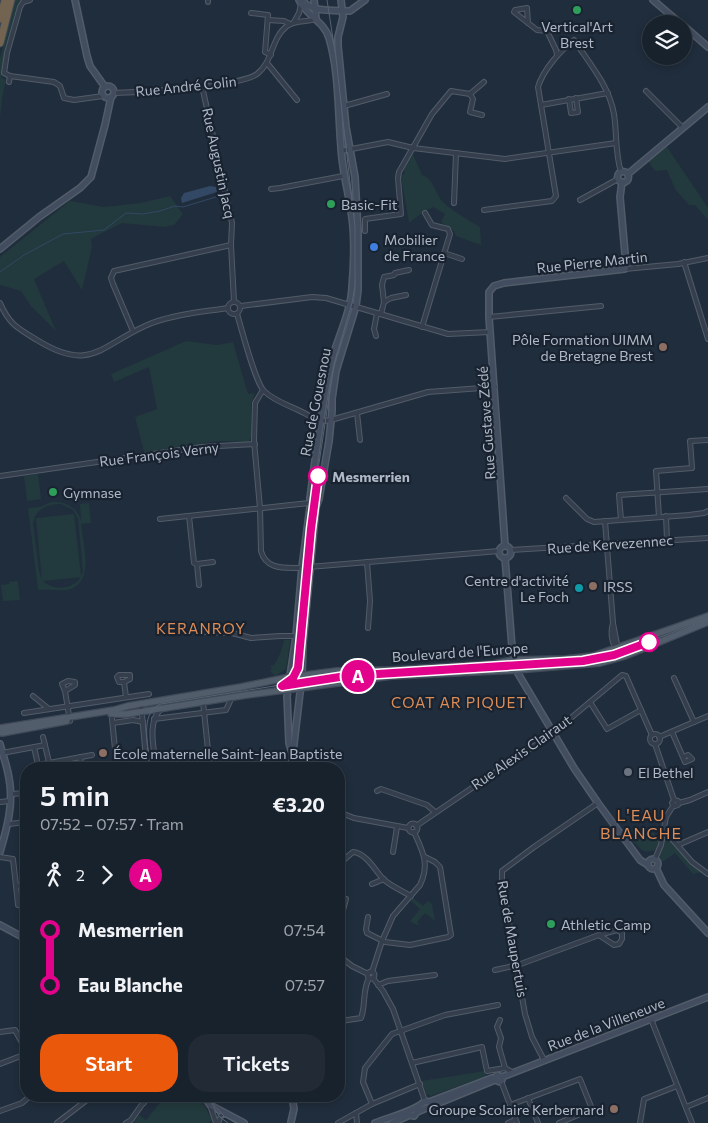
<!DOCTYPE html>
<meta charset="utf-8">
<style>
:root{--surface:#18222d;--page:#212a35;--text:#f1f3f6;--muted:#9fa4aa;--line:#363f49;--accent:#ea580c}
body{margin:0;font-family:Commissioner,sans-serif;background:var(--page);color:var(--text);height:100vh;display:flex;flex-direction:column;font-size:19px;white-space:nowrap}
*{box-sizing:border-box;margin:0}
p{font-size:16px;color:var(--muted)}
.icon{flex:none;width:28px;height:28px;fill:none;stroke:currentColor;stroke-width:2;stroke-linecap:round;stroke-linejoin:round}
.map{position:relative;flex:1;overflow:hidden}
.side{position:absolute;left:20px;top:762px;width:325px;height:340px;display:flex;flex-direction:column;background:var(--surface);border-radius:20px;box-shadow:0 2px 8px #0003,0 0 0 1px var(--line)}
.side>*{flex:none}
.badge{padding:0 10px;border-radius:16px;font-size:18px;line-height:32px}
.controls{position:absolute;left:642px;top:15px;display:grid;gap:10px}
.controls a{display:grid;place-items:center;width:50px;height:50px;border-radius:50%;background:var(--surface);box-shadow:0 2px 8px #0003,0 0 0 1px var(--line);font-size:25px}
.map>.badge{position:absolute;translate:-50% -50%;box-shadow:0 0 0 2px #fff}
.legs{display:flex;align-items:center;gap:8px;height:55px;padding:0 20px;font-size:16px}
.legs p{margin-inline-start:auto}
.head{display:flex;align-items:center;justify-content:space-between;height:85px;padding:0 20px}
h1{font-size:28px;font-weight:600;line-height:38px}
.primary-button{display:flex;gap:10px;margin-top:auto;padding:10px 20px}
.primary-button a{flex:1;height:58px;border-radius:20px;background:var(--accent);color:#fff;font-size:20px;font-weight:600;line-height:58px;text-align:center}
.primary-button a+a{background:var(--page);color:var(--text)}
ul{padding:0 20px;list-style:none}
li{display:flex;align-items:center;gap:18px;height:55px;font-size:19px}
li i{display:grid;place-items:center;width:8px;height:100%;margin:0 6px;background:currentColor}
li i::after{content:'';width:12px;height:12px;margin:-6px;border:4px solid;border-radius:50%;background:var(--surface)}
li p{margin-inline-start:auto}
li:first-child i{background:linear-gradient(#0000 50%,currentColor 0)}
li:last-child i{background:linear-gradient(currentColor 50%,#0000 0)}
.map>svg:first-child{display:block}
.green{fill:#223a3d;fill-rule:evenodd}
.water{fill:#324865}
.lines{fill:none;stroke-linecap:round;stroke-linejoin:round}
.stream{stroke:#324865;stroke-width:1}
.street-casing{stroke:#525c69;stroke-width:6}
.secondary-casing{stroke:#525c69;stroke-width:8}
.primary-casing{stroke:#404a58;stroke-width:8}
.highway-casing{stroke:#3f4956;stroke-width:9}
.street{stroke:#343e4c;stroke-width:4}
.secondary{stroke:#424d5f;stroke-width:5}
.primary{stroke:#525d6c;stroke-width:5.5}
.highway{stroke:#726450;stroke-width:7}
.tram{stroke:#556373;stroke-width:1}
.line-1-casing{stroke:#fff;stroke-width:11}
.line-1{stroke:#e3028c;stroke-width:8}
.leisure-dot{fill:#2e9e5b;stroke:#192330;stroke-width:2}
.shop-dot{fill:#3f7fe0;stroke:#192330;stroke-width:2}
.education-dot{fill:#8d6e63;stroke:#192330;stroke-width:2}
.stop-1-dot{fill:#fff;stroke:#e3028c;stroke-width:2.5}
.culture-dot{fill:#0f9aa8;stroke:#192330;stroke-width:2}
.worship-dot{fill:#6b7280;stroke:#192330;stroke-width:2}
.labels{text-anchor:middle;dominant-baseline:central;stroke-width:4.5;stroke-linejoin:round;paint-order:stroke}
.poi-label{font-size:14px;fill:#afb9c8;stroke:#192330;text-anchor:start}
.street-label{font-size:14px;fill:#afb9c8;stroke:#192330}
.stop-label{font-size:14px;font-weight:bold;fill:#afb9c8;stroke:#192330;text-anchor:start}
.neighbourhood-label{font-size:15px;letter-spacing:1px;fill:#dc8c56;stroke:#192330}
.quarter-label{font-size:16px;letter-spacing:1px;fill:#dc8c56;stroke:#192330}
</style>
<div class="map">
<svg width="708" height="1123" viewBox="0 0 708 1123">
<rect width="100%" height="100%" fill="#202d3c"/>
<g class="green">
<path d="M14,0H20L1,77L6,80L2,99L0,118V59Z"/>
<path d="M667,147L708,208V220L695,205H689L675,189L667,170L655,171L648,161Z"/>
<path d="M412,152L422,175C433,178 436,195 443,202C451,210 470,221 480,227L481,245L456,236L454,231L441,222L445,214L433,207L422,213L409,223L401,176L405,173L404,170Z"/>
<path d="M170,196L183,214L174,225L164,227L122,223L91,239L92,247L82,290L64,261L34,279L56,331L31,306L21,291L0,285V257L70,201L104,207L140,203Z"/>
<path d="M186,341L217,345L233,342L248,394L255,393L251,404L252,436L248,442L217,441L144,452L135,417L157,409L149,367L114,382L111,374Z"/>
<path d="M38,474L41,499L27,501L24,476Z"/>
<path d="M51,502C65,501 76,506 81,520L80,504L89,503L91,523L81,524C83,545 96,585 66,590C56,591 47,589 38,590L28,508L40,507ZM61,504L73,510L78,519L83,572L81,576L74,514L36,518L42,580L39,571L33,524C35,509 47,504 61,504ZM81,577C72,590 54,591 43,581Z"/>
<path d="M18,581L20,600L3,601L1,585L9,584V582Z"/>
<path d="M284,640H290V642L286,669L275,676L270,671L272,668L270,666L274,665L280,654Z"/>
<path d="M205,749L207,769H159L158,754Z"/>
<path d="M644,832L654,833L657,837C683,843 683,855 704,869L702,872L693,874L675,853L664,861H659L660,849C642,853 646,854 632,840L634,836L637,839Z"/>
<path d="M413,898L423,906L428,901L432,904L435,921L425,913L417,922L420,925L414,924L410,921L420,909L411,901Z"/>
<path d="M485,1071L486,1076L431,1096L426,1094L421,1081Z"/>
<path d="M158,1096H199L212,1120L208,1123H135L134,1121L139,1115L146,1120L162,1100Z"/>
</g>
<path class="water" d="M210,186L216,187L217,192L182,203L181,198L184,193Z"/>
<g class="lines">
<path class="stream" d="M0,272L24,255L63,234L104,230L126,213L143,214L160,211L175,206L183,207L219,196"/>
<g class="street-casing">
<g id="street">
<path d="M208,0V2"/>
<path d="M251,13L268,15L265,52L271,55"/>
<path d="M268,20L284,21L290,24"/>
<path d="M294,22L299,13L301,4"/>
<path d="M528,23L527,8L515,10L514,12L537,30L547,31L556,50L557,55"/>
<path d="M267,63L297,100"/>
<path d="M10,76L4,73L7,53L20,7L23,2L30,0"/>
<path d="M9,82L10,76L54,82L60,86L64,98L74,100L103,96"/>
<path d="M202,86L232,223L231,245L234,301"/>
<path d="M646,91L682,127"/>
<path d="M114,93C140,92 239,87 257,74C273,62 271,38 287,26C297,19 306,23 315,19"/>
<path d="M470,94L484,82"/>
<path d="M569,99L571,113L578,112L576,98"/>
<path d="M541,105L608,93"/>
<path d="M344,106L387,94"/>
<path d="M341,151L388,142L413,148L505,159L616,143"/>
<path d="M271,189L280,188L343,176"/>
<path d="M580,200L618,179"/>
<path d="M454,203L456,153"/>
<path d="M484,210L552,201L556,196L538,87C543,70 560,51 574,40C590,64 609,86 614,114C617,133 615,153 621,172"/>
<path d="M365,231V219L401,214L398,178L399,172L432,114L451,91L470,94L473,99L470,112L482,115"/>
<path d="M444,253L462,259"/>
<path d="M423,255L442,260"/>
<path d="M684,262L708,339"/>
<path d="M625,269L678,264L708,258"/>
<circle cx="234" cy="308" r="6"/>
<path d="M384,302L391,298L406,295"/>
<path d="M0,303C9,324 17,328 37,340C93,375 103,342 152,323C177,314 202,312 228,308"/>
<path d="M241,306L312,297L326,298L448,334L490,332"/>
<path d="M237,314C242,330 255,382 264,391C273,400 287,405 298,410C309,415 319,423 331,420L428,392L495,387"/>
<path d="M381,314L384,302L382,285L384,277L394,275L395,273L409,270"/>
<path d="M489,317L601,306"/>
<path d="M422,327L450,234L448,229L432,225L425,213"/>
<path d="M133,331L113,284L111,278L114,271L231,245"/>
<path d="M376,336L374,329L377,313"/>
<path d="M263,390L255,403L254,441L260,508L261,551C266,569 282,568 297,568L499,551"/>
<path d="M357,413L360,440"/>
<path d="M0,476L201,447L255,444"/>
<path d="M566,498L587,519L594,522L689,515L704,513L708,511"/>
<path d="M189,516L194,563L197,564L199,585"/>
<path d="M666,516L667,540"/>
<path d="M659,517L656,471L692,468L690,441L708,440"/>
<path d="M160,519L309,503"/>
<path d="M621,520L619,495L708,489"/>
<path d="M605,521L613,623L617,644L616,648"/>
<path d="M511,550L708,538"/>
<path d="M367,562L370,601L368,628"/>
<path d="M197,564L213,562"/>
<path d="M613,623C609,637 614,645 619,658"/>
<path d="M193,629L202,632L232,633L251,638L280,636H296"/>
<path d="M674,678L694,722"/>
<path d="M124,682L130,679V675H119L117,677L119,682H124L126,697"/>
<path d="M65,691L75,685V682L68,681L62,684L65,691L70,721"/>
<path d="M33,696L49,709"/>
<path d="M203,702L210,769"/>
<path d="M590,702L607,729L641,710"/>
<path d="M141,704L147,769"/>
<path d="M24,713L149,694"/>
<path d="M113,714L112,719L117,769"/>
<path d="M154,719L226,710L232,697"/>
<path d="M113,723L133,720L143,722"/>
<path d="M672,732L685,762L692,759L688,755L683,757"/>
<circle cx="655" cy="739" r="5"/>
<path d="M43,737L49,762"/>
<path d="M659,737L708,716"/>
<path d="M655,744L674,800L678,801V805L675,806L672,803L674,800"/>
<path d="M34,747L38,765L92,755"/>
<path d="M2,753L45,745"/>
<path d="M80,757L82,769"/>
<path d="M156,769C155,750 146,723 161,709"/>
<path d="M377,791L381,789L427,805L435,812"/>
<path d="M11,794L26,793"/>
<path d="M0,802L10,801"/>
<path d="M679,803L690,800L708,792"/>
<path d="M339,812L354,818L408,828"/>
<circle cx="413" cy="828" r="4.5"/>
<path d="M9,824L26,822"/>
<path d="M416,826L553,733L622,675L626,676L652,735"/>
<path d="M664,830L692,862L708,874"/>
<path d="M678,845L708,832"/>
<path d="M393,852L397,827"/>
<path d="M0,857L13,859L16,886L26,885"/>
<path d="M655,859L661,845L666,817L673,806"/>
<path d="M339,864L353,852C366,853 375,870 383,879C391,886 402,891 411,896"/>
<path d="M372,884L384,879"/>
<path d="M16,886L18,905L26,904"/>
<path d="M368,917L366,929L367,933L385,942L410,945L448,937L451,935L440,867L435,862L425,857"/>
<path d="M339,925L346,899"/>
<path d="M339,956L352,966L368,974"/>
<path d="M495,970L518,965L599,935L614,945L619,944L622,939V933L617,930L599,935"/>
<circle cx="371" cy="975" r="3.5"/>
<path d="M372,972L382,941L393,916L420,885C430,864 423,852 414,832"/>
<path d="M373,978L383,991L393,1009L425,1101"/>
<path d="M378,985L388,981L435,975"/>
<path d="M651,1019L692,1123"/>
<path d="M500,1020L497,1027L501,1038L499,1047L505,1068"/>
<path d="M341,1021L361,1018C366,1005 362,991 369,978"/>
<path d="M0,1032L15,1030L26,1050"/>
<path d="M544,1060L532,1037L525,1014L502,882V871L534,847L598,803"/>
<path d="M412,1063L482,1047L487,1071L505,1068L512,1072"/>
<path d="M0,1064L26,1054"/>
<path d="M501,1081L517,1123"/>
<path d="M135,1096L144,1103"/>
<path d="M528,1098L538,1123"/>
<path d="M372,1104L363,1082L365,1068L392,1034L445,1015L498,1005"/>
<path d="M210,1105L216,1123"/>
<path d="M510,1105L580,1079L592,1109L559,1123"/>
<path d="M686,1107L708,1098"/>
<path d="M0,1111L22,1103L30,1096"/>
<path d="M356,1113L357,1123"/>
<path d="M57,1123L92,1096"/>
<path d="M126,1123L131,1120L148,1096"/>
<path d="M218,1123L221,1116L226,1114"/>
<path d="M338,1123L372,1104L420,1084"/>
<path d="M508,1123L515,1120"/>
<path d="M640,1123L644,1099L677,1086"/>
</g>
</g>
<g class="secondary-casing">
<g id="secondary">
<path d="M75,0L87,56L90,66L105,87"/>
<path d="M302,0C311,13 336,10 350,11L365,0"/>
<path d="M314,0L316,18"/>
<path d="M653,0L681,24"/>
<path d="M684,26L708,47"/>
<circle cx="108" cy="92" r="6"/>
<circle cx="623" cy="177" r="5.5"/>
<path d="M628,174L708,107"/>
<path d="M0,249L39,217L80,188L91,177L105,125L111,97"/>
<path d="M505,545L489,317V292L494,286L504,283L625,269L626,265L620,197L622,182"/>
<circle cx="505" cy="552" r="6"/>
<path d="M505,558L513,660L516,670L574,768L598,803L640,860L648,865"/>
<path d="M0,744C3,755 7,766 9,778C14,803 7,828 0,852"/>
<path d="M292,753L289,743L287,696L296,636L302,567L310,507V498C316,454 321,410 330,367C336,340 351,314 352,287C354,264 355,240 352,218C349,194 342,171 341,147C338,113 339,70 329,38C324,21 306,16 299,0"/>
<path d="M291,769L302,676L303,644L316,507L319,499L329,441L332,411V399L336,371L356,306L358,290V231L355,177L346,127L338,46V37L343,17L341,0"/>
<circle cx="653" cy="864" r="5"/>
<path d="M656,868L664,885L708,933"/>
<path d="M0,925L26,939"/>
<path d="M502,1077L708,997"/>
<path d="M204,1096L210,1105L244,1123"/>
<path d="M291,1122L294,1109L292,1096"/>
<path d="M375,1123C390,1117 416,1111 425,1101L429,1102L492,1078"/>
<path d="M392,1123L410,1115L414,1116L417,1112L495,1080L500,1082L502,1080V1077L497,1075L495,1080"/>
</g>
</g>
<g class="primary-casing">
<g id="primary">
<path d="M111,714H127L246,695L392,676L516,670L600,663L625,656L708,622"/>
<path d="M1,728L114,710L128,706L241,687L290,677L337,671L394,670L493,664L513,660L565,659L593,656L708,616"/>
<path d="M2,733L67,721"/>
</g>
</g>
<g class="highway-casing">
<g id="highway">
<path d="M0,19L5,0"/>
<path d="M0,43L11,0"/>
</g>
</g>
<use href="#street" class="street"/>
<use href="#secondary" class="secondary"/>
<use href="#primary" class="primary"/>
<use href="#highway" class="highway"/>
<g class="tram">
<path d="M274,686L291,679L297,668L310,523L331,384L335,361L352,303L355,286V227L336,58L327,0"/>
<path d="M151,769C149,749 138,712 161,704L344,675L591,659L621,652L708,619"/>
<path d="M211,1102L224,1116L221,1118L219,1116Z"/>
<path d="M228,1123L221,1118L224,1116L236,1123"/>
</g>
</g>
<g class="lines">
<g class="line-1-casing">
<path id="line-1" d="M318,476L311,529L298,668L293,678L282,686L346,676L583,661L614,655L649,642"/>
</g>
<use href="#line-1" class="line-1"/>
</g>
<g class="leisure-dot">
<circle cx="577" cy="10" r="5"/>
<circle cx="331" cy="204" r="5"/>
<circle cx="53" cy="492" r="5"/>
<circle cx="551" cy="924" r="5"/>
</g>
<circle class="shop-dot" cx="374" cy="247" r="5"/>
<g class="education-dot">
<circle cx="663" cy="347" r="5"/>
<circle cx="593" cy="586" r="5"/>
<circle cx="103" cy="753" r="5"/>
<circle cx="614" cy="1109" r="5"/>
</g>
<g class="stop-1-dot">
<circle cx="318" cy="476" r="9"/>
<circle cx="649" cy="642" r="9"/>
</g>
<circle class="culture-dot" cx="579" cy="588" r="5"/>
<circle class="worship-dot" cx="628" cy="772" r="5"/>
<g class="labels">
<g class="poi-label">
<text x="577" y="26" text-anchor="middle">Vertical'Art<tspan x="577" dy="16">Brest</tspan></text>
<text x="341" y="204">Basic-Fit</text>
<text x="384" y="239">Mobilier<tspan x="384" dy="16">de France</tspan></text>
<text x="653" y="339" text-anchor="end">Pôle Formation UIMM<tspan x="653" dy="16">de Bretagne Brest</tspan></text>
<text x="63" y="492">Gymnase</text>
<text x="569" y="580" text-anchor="end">Centre d'activité<tspan x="569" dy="16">Le Foch</tspan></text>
<text x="603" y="586">IRSS</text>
<text x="113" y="753">École maternelle Saint-Jean Baptiste</text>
<text x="638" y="772">El Bethel</text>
<text x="561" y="924">Athletic Camp</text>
<text x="604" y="1109" text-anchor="end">Groupe Scolaire Kerbernard</text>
</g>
<g class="street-label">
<text transform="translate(186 86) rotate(-6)">Rue André Colin</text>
<text transform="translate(219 163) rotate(78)">Rue Augustin Jacq</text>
<text transform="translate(592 262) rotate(-6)">Rue Pierre Martin</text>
<text transform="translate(315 402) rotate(-79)">Rue de Gouesnou</text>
<text transform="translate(486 423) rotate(-94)">Rue Gustave Zédé</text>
<text transform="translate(159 454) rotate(-7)">Rue François Verny</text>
<text transform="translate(610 544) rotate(-4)">Rue de Kervezennec</text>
<text transform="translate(460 652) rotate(-4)">Boulevard de l'Europe</text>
<text transform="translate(521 752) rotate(-35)">Rue Alexis Clairaut</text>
<text transform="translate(513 939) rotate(80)">Rue de Maupertuis</text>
<text transform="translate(606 1024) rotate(-21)">Rue de la Villeneuve</text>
</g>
<g class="stop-label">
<text x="332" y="476">Mesmerrien</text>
</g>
<g class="neighbourhood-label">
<text x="201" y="628">KERANROY</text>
<text x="459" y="702">COAT AR PIQUET</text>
</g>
<g class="quarter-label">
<text x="641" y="814">L'EAU<tspan x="641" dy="18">BLANCHE</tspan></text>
</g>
</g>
</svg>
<div class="controls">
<a><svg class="icon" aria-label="layers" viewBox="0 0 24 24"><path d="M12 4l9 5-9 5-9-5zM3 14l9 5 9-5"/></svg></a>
</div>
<b class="badge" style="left:358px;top:676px;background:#e3028c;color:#fff">A</b>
<section class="side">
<div class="head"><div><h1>5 min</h1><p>07:52 – 07:57 · Tram</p></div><b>€3.20</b></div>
<div class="legs"><svg class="icon" aria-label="walk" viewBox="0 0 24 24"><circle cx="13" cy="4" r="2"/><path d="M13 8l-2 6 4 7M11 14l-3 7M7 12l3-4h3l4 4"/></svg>2<svg class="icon" aria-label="forward" viewBox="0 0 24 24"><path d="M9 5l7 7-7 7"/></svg><b class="badge" style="background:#e3028c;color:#fff">A</b></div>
<ul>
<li><i style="color:#e3028c"></i><b>Mesmerrien</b><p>07:54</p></li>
<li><i style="color:#e3028c"></i><b>Eau Blanche</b><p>07:57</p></li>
</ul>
<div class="primary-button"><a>Start</a><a>Tickets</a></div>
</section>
</div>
